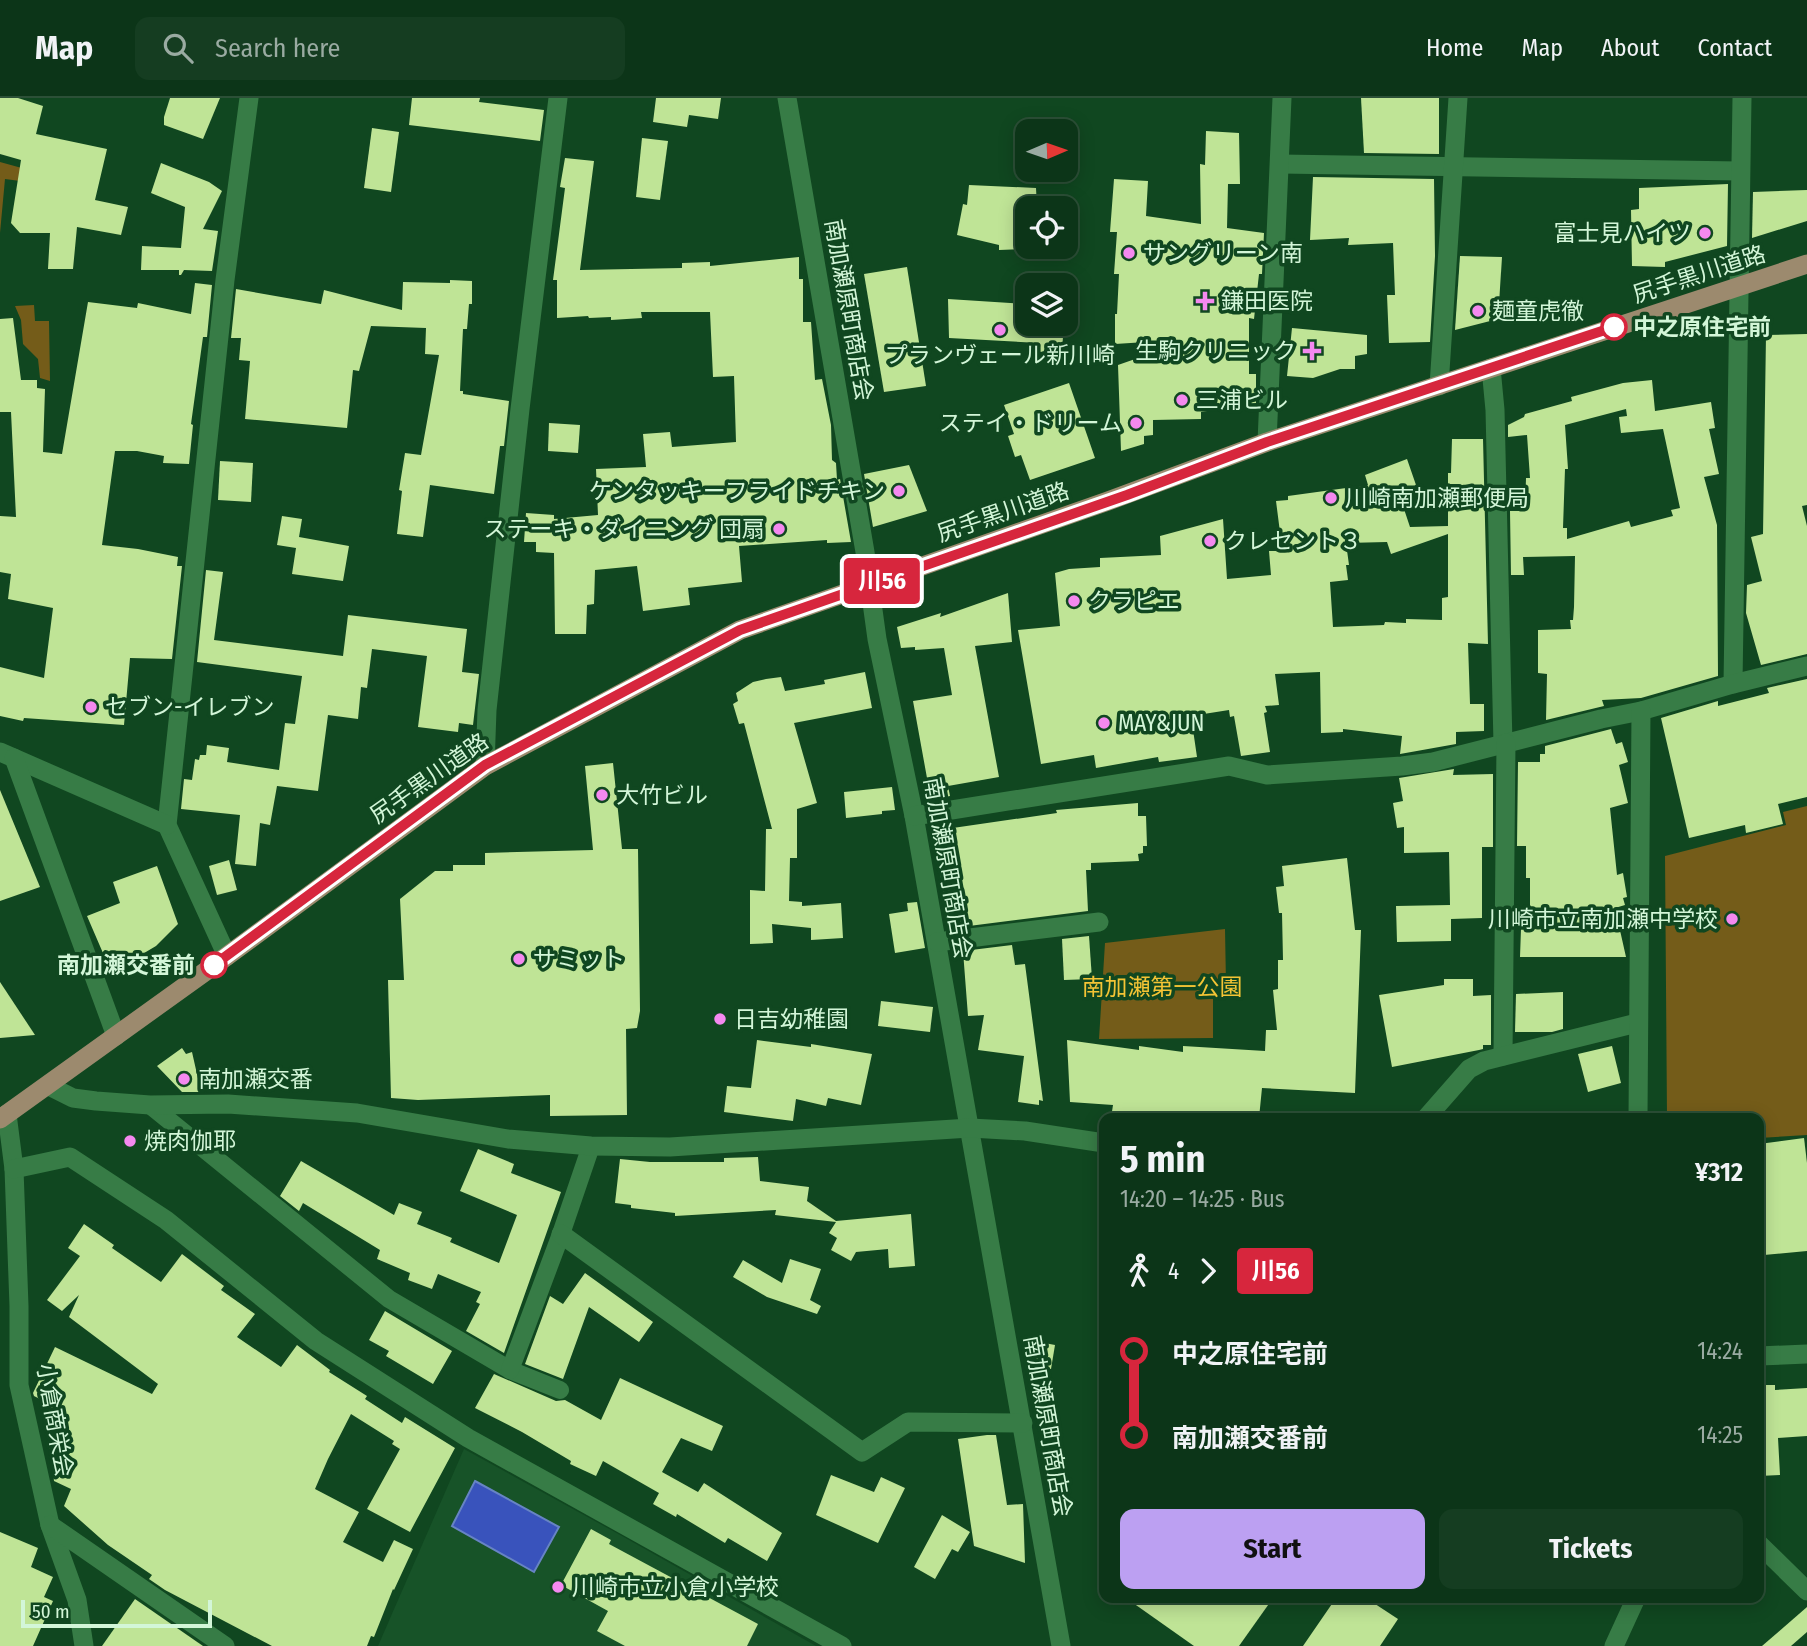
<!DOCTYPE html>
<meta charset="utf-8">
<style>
:root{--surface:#0c3518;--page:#153d21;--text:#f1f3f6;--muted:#9aaba2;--line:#2c5037;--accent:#bca0f2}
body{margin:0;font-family:"Fira Sans Condensed","Noto Sans JP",sans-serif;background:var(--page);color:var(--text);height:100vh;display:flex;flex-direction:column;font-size:26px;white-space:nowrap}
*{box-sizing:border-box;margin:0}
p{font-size:23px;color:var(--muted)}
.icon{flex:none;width:38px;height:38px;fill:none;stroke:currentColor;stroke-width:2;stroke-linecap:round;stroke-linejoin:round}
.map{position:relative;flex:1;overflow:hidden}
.side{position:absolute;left:1099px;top:1015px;width:665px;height:490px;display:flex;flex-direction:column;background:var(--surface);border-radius:14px;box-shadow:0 4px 18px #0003,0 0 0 2px var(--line)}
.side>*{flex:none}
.badge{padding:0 14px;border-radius:5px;font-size:24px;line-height:46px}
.needle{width:46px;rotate:88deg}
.fabs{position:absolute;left:1015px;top:21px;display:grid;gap:14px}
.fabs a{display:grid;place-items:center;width:63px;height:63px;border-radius:14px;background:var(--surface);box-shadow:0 4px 18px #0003,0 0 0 2px var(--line);font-size:35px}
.scale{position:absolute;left:21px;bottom:18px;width:191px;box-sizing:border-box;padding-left:7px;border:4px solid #d3f6d8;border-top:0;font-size:19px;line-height:24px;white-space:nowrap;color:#d3f6d8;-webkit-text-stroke:5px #104720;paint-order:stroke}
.map>.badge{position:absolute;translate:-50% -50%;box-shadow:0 0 0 4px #fff}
.legs{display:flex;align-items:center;gap:10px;height:77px;padding:0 21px;font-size:23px}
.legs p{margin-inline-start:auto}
.overview{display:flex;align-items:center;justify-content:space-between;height:119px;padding:0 21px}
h1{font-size:38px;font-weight:700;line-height:52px}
.cta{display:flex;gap:14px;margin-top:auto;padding:14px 21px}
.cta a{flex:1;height:80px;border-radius:14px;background:var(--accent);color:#111;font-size:28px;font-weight:700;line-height:80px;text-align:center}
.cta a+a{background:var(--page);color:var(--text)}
ul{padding:0 21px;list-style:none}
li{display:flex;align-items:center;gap:24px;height:84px;font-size:26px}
li i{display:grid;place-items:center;width:10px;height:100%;margin:0 9px;background:currentColor}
li i::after{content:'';width:18px;height:18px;margin:-9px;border:5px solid;border-radius:50%;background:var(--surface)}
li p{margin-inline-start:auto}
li:first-child i{background:linear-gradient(#0000 50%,currentColor 0)}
li:last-child i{background:linear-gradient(currentColor 50%,#0000 0)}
header{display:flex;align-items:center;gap:42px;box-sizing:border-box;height:98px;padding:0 35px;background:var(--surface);border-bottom:2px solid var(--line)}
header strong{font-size:33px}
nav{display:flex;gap:38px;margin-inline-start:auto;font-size:24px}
.search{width:490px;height:63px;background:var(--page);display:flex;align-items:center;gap:18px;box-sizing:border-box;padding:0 24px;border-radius:14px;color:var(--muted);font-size:26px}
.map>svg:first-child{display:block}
.built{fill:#175328}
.green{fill:#745c19}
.water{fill:#3953bc;stroke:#6784c4;stroke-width:2}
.building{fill:#bfe496;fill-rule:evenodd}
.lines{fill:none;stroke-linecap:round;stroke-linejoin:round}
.pedestrian{stroke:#377c46;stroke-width:18}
.minor{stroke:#377c46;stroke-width:19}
.tertiary{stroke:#377c46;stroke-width:19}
.primary{stroke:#9c8a6e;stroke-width:19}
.line-1-casing{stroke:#fff;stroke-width:16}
.line-1{stroke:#d7263d;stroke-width:10}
.poi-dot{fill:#f489ef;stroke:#104720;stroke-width:2.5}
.stop-1-dot{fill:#fff;stroke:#d7263d;stroke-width:3.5}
.labels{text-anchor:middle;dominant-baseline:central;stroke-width:7;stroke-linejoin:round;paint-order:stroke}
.poi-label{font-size:23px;fill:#d3f6d8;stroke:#104720;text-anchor:start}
.street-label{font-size:23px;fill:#d3f6d8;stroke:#104720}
.stop-label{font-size:23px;font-weight:bold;fill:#d3f6d8;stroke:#104720;text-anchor:start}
.park-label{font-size:23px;fill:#f4c435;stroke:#104720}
</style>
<header>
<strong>Map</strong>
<div class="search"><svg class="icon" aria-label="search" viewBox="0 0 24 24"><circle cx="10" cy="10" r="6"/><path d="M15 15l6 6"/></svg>Search here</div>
<nav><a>Home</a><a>Map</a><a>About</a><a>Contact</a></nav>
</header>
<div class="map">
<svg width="1807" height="1548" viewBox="0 0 1807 1548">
<rect width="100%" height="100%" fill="#104720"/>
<path class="built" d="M464,1351L622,1438L816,1548H378Z"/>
<g class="green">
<path d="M0,64L29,72L43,86L5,81L0,135Z"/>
<path d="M34,207L35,223H49L50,283L40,280L38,261L23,246L21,222L15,208Z"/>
<path d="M1807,708V1037L1759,1040V1020H1667L1665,758L1786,727L1783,714Z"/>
<path d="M1225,831L1226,886L1213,890V940L1099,941L1105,845Z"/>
</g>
<path class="water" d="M475,1383L559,1429L534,1474L452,1428Z"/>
<g class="building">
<path d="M0,0H18L43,8L36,36L107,51L95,102L128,109L121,137L77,129L73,171H48L50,135H20L11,125L21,62L0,56Z"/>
<path d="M170,0H220L203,41L164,27V19Z"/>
<path d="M412,0H480L479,4L544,12L540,43L409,27Z"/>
<path d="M656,0H721L718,21L689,17L687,29L653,24Z"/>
<path d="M1361,0H1439V56L1364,55Z"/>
<path d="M372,30L399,34L391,94L364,90Z"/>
<path d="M1206,33L1239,35L1240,86H1228L1227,130L1264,135L1262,176H1259L1254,221L1249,220V276H1256V305L1201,314V321L1153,322V337L1144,338V346L1121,353L1118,267L1178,246L1177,242L1115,246V216H1117L1119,176H1114L1117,134H1110L1114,81L1148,83L1146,118L1201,126L1200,66L1205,67Z"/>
<path d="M642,40L668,43L660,102L636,99Z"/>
<path d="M565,60L594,63L580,172L682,170V165L710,164V168L799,159V181H803V224H811L815,282L822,281L831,327L832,362L836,365L837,382L840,381L851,444L827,445V442L739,448L742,484L688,490L690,507L643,513L637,468L595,472L594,506L587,507L586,536H555L554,455L536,454V444H524L526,415L554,417V421L598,417L596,371L646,369L643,336L670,334L672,349L736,344L734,278L713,279L710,214H641L642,220L611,222V219L589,220L588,218L557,220V182H553L565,90L560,89Z"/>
<path d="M161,65L209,84L222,93L203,131L218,133L212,173L184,172L181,177H179V172H141L142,148L181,150L185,109L151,95Z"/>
<path d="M1313,79L1434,81L1435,158L1430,244L1389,245L1387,197H1395L1393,145L1348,147L1349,140L1310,142Z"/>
<path d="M1728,86L1727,148L1665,164V169L1632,168L1631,112L1639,111V90Z"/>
<path d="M969,87L1036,90L1037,110H1027V151L999,152V147L957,137L963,106L967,107Z"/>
<path d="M1807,92V123L1752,140L1753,94Z"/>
<path d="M1460,158L1502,159L1498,221L1455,232Z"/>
<path d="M907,169L926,288L884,294L864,176Z"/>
<path d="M450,182L472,183V206H469L467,231H463L460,293H463V296L509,303L504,348H500L494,396L430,387L423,439L397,436L402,393L399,392L405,355L421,357L439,257L425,256L426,230L371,228L359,273L353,272L347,330L245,321L250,263L239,262L241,240H231L236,191L321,206L324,192L402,212L403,184L450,185Z"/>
<path d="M195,185L212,187L207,239H203L191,326L193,327L189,366L163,365L164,358L137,353H115L102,447L138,451L178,459L177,468H182L172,561L130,560L124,627L24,620L23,623L0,618V569L44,580L53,510L8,501L11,476L0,474V418L16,419L11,314H0V221L13,220L21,282H37V290L45,291L43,354L62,356L88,204L137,210L138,205L191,216Z"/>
<path d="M948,201L1027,206V226H1064L1062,252L1039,254V245L949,240Z"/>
<path d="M1292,230L1367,237V256L1355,258V271H1340L1313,280L1287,278Z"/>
<path d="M1807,236V407L1802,408L1807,428V556L1761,567L1746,515L1747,487L1762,483L1751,439L1763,436L1766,237Z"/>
<path d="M1652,282L1655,313L1711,304L1715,330L1709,331L1719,376L1704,379L1717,427L1718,578L1641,600L1602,602L1604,608L1546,622L1547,576L1538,575V532L1571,531L1570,522H1573L1574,509L1575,458L1523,459L1524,477H1511L1510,413H1525L1526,380H1530L1527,337L1508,339V327L1524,319L1525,316L1572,303L1571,299L1623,285ZM1626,311L1627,318L1619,319L1621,335L1663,331L1680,410L1671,412L1673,418L1631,429L1629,423L1567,441V430H1563L1565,371H1568L1565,327Z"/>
<path d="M1069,285L1095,360L1030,382L1021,357L1015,359L1008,338L1014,336L1004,307Z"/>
<path d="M549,325L580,327L578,355L548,353Z"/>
<path d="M1452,341H1483L1488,546L1468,545L1470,606H1484V633L1456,634V646L1400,656L1402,638L1343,631V634L1321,635L1320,574L1275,576L1279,607L1265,608L1267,614L1264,615L1270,654L1241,658L1234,618L1230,619L1229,612L1191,618L1197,659L1159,664L1158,659L1096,670L1094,657L1041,666L1018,532L1060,528L1055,475L1069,471L1100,469V460L1161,457L1160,438L1223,421L1227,481L1271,477L1269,453H1276V443L1281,442L1276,403L1288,402V398L1368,387L1365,377L1407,361L1416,387L1398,393L1410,429L1448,428V375H1451ZM1448,436V499L1442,500V522L1406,521V525L1385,524L1384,527L1333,529L1330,484L1348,482L1346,467H1349L1346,445L1387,444L1391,456Z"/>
<path d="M220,363L253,365L251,404L218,402Z"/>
<path d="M909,367L927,413L873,429L864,376Z"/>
<path d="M282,418L302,421L299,439L349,448L343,483L292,476L296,450L277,447Z"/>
<path d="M206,472L223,474L214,542L343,558L348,517L467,531L462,574L479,576L473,627L459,625L458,634L418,629L427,558L372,551L367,590L361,589L358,621L328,617L318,693L277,688L270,727L260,725L256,768L235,766L240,717L181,711L184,681L192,682L195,661L199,662L200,657H206L207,647L229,650L227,664L279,672L285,625L295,626L302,578L197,564Z"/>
<path d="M1008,495L1012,544L975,548L999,679L948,688L950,698L931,702L913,603L952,597L944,550L915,552V549L901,550L897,529L941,515L940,519Z"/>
<path d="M865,574L872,610L794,625L817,705L797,711V760H790L789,803L802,804V808L841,805L843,840L811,842V830L772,826L773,845L750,846V792L765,793L766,731H772L744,625L739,626L733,606L738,603L736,595L753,584L766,581L781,579L785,593L825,586L824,582Z"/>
<path d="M1807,581V699L1778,706L1783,726L1746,735L1745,727L1689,740L1661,620L1718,603V608L1769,595L1767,590Z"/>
<path d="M1611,631L1616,646L1622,644L1628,664L1619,667L1628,705L1610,710L1617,777L1623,775L1627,799L1623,800L1625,807L1615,810L1626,859H1520L1521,831H1530V780H1526V748H1517L1518,664H1540V656H1545V648Z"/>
<path d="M613,665L622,751H638L640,913L637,930L626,931L627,1017L550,1018V997L418,1002L391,1000L388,882H404L400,801L435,773H453V767H485V755L593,752L585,668Z"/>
<path d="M1454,671L1453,677L1493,676V749H1482V820L1451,821V843L1397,844L1396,808L1450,807L1449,754L1404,755V729L1397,730L1393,705L1403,703L1399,680Z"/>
<path d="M892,689L895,712L882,713V716L846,720L844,694Z"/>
<path d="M0,692L40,789L0,803Z"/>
<path d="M1138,705V718H1146L1147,748H1143V755L1138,756L1139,763L1091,765V772H1086L1088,813L961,829L959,799H944L935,742L941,741L939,732L1057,715L1056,712Z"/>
<path d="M1347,760L1355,832H1361L1355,995L1262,990L1259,1020H1111L1113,1007L1070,1004L1067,942L1139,952V948L1183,954V948L1265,953L1266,932H1277L1273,892L1278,891V862H1283L1282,815H1279L1276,789L1284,788L1282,768Z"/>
<path d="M229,762L237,792L217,797L209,768Z"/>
<path d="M157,768L178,826L156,848L134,861L109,869L87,818L120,805L113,784Z"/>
<path d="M917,804L925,850L895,855L889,816L908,813L907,805Z"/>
<path d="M1089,838L1092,881L1064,882L1062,841Z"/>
<path d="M1012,847L1015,867L1025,866L1043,1003L1039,1002V1007L1018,1004L1024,958L978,952L984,917L968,918L963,853Z"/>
<path d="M1444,881H1473V898L1491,897V947H1483V951L1479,952L1392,969L1379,897L1444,887Z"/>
<path d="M0,884L35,937L0,940Z"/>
<path d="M1563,894V931L1552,934H1515L1516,896Z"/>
<path d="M881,903L933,909L930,934L878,928Z"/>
<path d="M757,942L811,949V946L872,956L861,1007L828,1000L826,1008L796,1001L793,1023L724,1014L727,988L751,990Z"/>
<path d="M1612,948L1621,985L1588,994L1578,956Z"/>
<path d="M182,950L186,956L192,954L201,994H182L157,968Z"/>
<path d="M1804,1040L1807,1065V1153L1764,1157L1759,1102V1046Z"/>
<path d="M478,1051L514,1066L511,1075L561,1094L504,1255L466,1233L480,1206L476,1204L481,1194L438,1176L432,1191L408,1182L410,1175L377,1161L380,1152L303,1105L299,1113L280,1098L301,1063L394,1117L399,1105L422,1114L417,1126L452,1140L450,1144L499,1165L517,1117L460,1093Z"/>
<path d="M758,1059L760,1083L809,1089L807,1103L836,1123L911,1116L915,1168L889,1170L888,1151L856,1154L851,1163L831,1152L837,1140L829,1135L836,1124L775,1117L776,1112L675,1118V1115L631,1110V1107L615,1105L620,1061L650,1064H724V1060Z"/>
<path d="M84,1126L114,1147L112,1150L161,1184L182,1156L224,1188L221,1192L255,1216L237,1239L281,1269L297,1247L330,1272L329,1274L367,1298L365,1301L402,1325L405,1319L455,1350L410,1434L367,1411L400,1351L392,1346L394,1343L351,1316L328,1361L315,1391L359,1414L343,1444L383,1464L394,1442L413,1451L394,1492L393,1491L374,1539L371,1538L367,1548H272L165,1492L149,1481L152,1477L108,1447L64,1408L71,1391L54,1383L51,1351L47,1349L50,1342L48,1317L52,1307L34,1298L33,1295L55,1249L152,1296L158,1286L69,1219L79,1197L62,1213L47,1202L80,1158L68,1150Z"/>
<path d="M790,1161L821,1171L810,1202L821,1208L817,1216L767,1199L733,1179L743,1162L782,1185Z"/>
<path d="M585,1175L653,1224L639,1244L589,1209L563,1281L525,1266L550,1198L563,1206Z"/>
<path d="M385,1213L452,1253L433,1286L386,1258L389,1253L369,1242Z"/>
<path d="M1034,1243L1055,1247L1051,1271L1030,1267Z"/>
<path d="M494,1276L556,1303L565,1302L601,1322L620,1280L723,1328L712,1353L681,1340L662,1374L698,1394L704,1385L782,1435L767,1463L728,1440L725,1445L677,1416L676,1419L653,1406L659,1395L603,1363L596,1378L570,1366L571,1363L522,1334L475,1310Z"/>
<path d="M1759,1287H1775V1292L1807,1290V1338L1778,1340L1780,1377L1759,1378Z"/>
<path d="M987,1337H996L1007,1407L1023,1406L1025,1465L974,1448L958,1341Z"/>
<path d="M831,1377L874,1394L881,1379L905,1390L878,1445L816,1417Z"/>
<path d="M942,1417L970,1434L958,1454L952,1451L935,1481L914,1469Z"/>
<path d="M591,1431L611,1442L609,1446L758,1526L747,1548H625L597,1533L608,1513L561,1487Z"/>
<path d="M0,1434L38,1450L31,1469L53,1479L44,1499L53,1503L33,1548H0Z"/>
<path d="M1126,1500H1273L1239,1548H1194Z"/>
<path d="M1336,1500H1366L1398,1521L1380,1548H1303Z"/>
<path d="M135,1501L203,1548H102Z"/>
<path d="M1807,1509V1534L1791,1548H1762Z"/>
</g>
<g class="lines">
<g class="pedestrian">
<path d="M150,1007L389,1201L510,1272L560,1292"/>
<path d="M510,1272L561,1136L591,1048"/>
</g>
<g class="minor">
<path d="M787,0L865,454L877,541L914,718L1061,1548"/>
<path d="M1280,66L1740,73"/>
<path d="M1491,270L1495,312L1503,646"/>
<path d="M1439,288L1458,0"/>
<path d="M1267,344L1282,0"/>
<path d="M1733,586L1742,0"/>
<path d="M485,668L487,612L520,311L558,0"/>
<path d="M914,718L1229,668L1267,677L1402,668L1433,664L1601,621L1641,613L1733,586L1807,568"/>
<path d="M937,844L1099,824"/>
<path d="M227,858L167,727L225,182L249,0"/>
<path d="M1503,958L1506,645"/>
<path d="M7,1016L14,1071L19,1208V1287L50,1427L77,1502L84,1548"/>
<path d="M1426,1020L1469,971L1484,963L1637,925"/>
<path d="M1638,1020L1641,613"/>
<path d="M14,1071L70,1059L166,1122L316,1243L468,1340L842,1548"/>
<path d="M561,1136L862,1354L908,1324L1023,1325"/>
<path d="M50,1427L225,1548"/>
<path d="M1759,1446L1807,1493"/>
<path d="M1614,1548L1636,1500"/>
</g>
<g class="tertiary">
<path d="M0,654L167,727"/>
<path d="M14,660L116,938"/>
<path d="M49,988L73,1000L96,1003L150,1007L228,1006L357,1015L508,1041L591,1048L670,1049L970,1030L1025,1033L1104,1045"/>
<path d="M1759,1258L1807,1256"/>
</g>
<path class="primary" d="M0,1021L227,858L485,668L740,532L1108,403L1267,344L1807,166"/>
</g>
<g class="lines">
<g class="line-1-casing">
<path id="line-1" d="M214,867L485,667L740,532L1127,397L1267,344L1614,229"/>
</g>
<use href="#line-1" class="line-1"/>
</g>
<g class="poi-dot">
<circle cx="1705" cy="135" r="7"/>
<circle cx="1129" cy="155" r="7"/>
<path d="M1201.5 192.5h7v7h7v7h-7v7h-7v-7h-7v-7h7z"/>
<circle cx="1478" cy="213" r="7"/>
<circle cx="1000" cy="232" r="7"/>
<path d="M1308.5 242.5h7v7h7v7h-7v7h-7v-7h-7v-7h7z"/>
<circle cx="1182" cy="302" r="7"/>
<circle cx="1136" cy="325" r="7"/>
<circle cx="899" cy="393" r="7"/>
<circle cx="1331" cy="400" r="7"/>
<circle cx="779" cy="431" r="7"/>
<circle cx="1210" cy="443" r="7"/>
<circle cx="1074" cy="503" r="7"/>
<circle cx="91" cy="609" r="7"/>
<circle cx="1104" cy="625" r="7"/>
<circle cx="602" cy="697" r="7"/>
<circle cx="1732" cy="821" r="7"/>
<circle cx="519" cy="861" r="7"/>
<circle cx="720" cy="921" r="7"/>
<circle cx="184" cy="981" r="7"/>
<circle cx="130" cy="1043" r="7"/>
<circle cx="558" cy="1489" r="7"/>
</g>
<g class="stop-1-dot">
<circle cx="1614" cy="229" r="12"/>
<circle cx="214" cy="867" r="12"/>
</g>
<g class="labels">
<g class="poi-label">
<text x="1691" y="135" text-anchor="end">富士見ハイツ</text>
<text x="1143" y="155">サングリーン南</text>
<text x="1221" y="203">鎌田医院</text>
<text x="1492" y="213">麺童虎徹</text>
<text x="1296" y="253" text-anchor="end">生駒クリニック</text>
<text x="1000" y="257" text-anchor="middle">プランヴェール新川崎</text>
<text x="1196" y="302">三浦ビル</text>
<text x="1122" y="325" text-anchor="end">ステイ・ドリーム</text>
<text x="885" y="393" text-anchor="end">ケンタッキーフライドチキン</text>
<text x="1345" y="400">川崎南加瀬郵便局</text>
<text x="765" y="431" text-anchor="end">ステーキ・ダイニング 団扇</text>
<text x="1224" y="443">クレセント３</text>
<text x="1088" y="503">クラピエ</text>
<text x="105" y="609">セブン-イレブン</text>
<text x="1118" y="625">MAY&amp;JUN</text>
<text x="616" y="697">大竹ビル</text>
<text x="1718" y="821" text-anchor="end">川崎市立南加瀬中学校</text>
<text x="533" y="861">サミット</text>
<text x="734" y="921">日吉幼稚園</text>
<text x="198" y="981">南加瀬交番</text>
<text x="144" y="1043">焼肉伽耶</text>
<text x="572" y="1489">川崎市立小倉小学校</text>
</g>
<g class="street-label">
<text transform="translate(1699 176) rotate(-18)">尻手黒川道路</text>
<text transform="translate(849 212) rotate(80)">南加瀬原町商店会</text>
<text transform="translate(1003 414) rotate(-19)">尻手黒川道路</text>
<text transform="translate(429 680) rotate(-35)">尻手黒川道路</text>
<text transform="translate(948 770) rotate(80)">南加瀬原町商店会</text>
<text transform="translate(55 1322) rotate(80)">小倉商栄会</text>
<text transform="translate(1048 1328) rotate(80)">南加瀬原町商店会</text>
</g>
<g class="stop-label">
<text x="1633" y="229">中之原住宅前</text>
<text x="195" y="867" text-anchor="end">南加瀬交番前</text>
</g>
<g class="park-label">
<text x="1162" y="889">南加瀬第一公園</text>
</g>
</g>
</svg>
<div class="fabs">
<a><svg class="needle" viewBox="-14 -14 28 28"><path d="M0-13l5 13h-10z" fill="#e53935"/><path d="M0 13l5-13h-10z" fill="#9aaba2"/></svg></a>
<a><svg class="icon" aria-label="locate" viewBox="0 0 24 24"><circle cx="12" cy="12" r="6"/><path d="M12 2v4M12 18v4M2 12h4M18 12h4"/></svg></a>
<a><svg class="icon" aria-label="layers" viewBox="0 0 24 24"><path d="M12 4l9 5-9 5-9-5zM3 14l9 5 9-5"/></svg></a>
</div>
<div class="scale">50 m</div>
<b class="badge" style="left:882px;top:483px;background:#d7263d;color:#fff">川56</b>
<section class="side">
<div class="overview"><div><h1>5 min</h1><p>14:20 – 14:25 · Bus</p></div><b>¥312</b></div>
<div class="legs"><svg class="icon" aria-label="walk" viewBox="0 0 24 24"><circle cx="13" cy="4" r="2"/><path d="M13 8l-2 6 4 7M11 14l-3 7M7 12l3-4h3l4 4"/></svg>4<svg class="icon" aria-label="forward" viewBox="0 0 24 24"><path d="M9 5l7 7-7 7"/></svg><b class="badge" style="background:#d7263d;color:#fff">川56</b></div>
<ul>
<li><i style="color:#d7263d"></i><b>中之原住宅前</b><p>14:24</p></li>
<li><i style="color:#d7263d"></i><b>南加瀬交番前</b><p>14:25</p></li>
</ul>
<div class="cta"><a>Start</a><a>Tickets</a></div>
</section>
</div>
